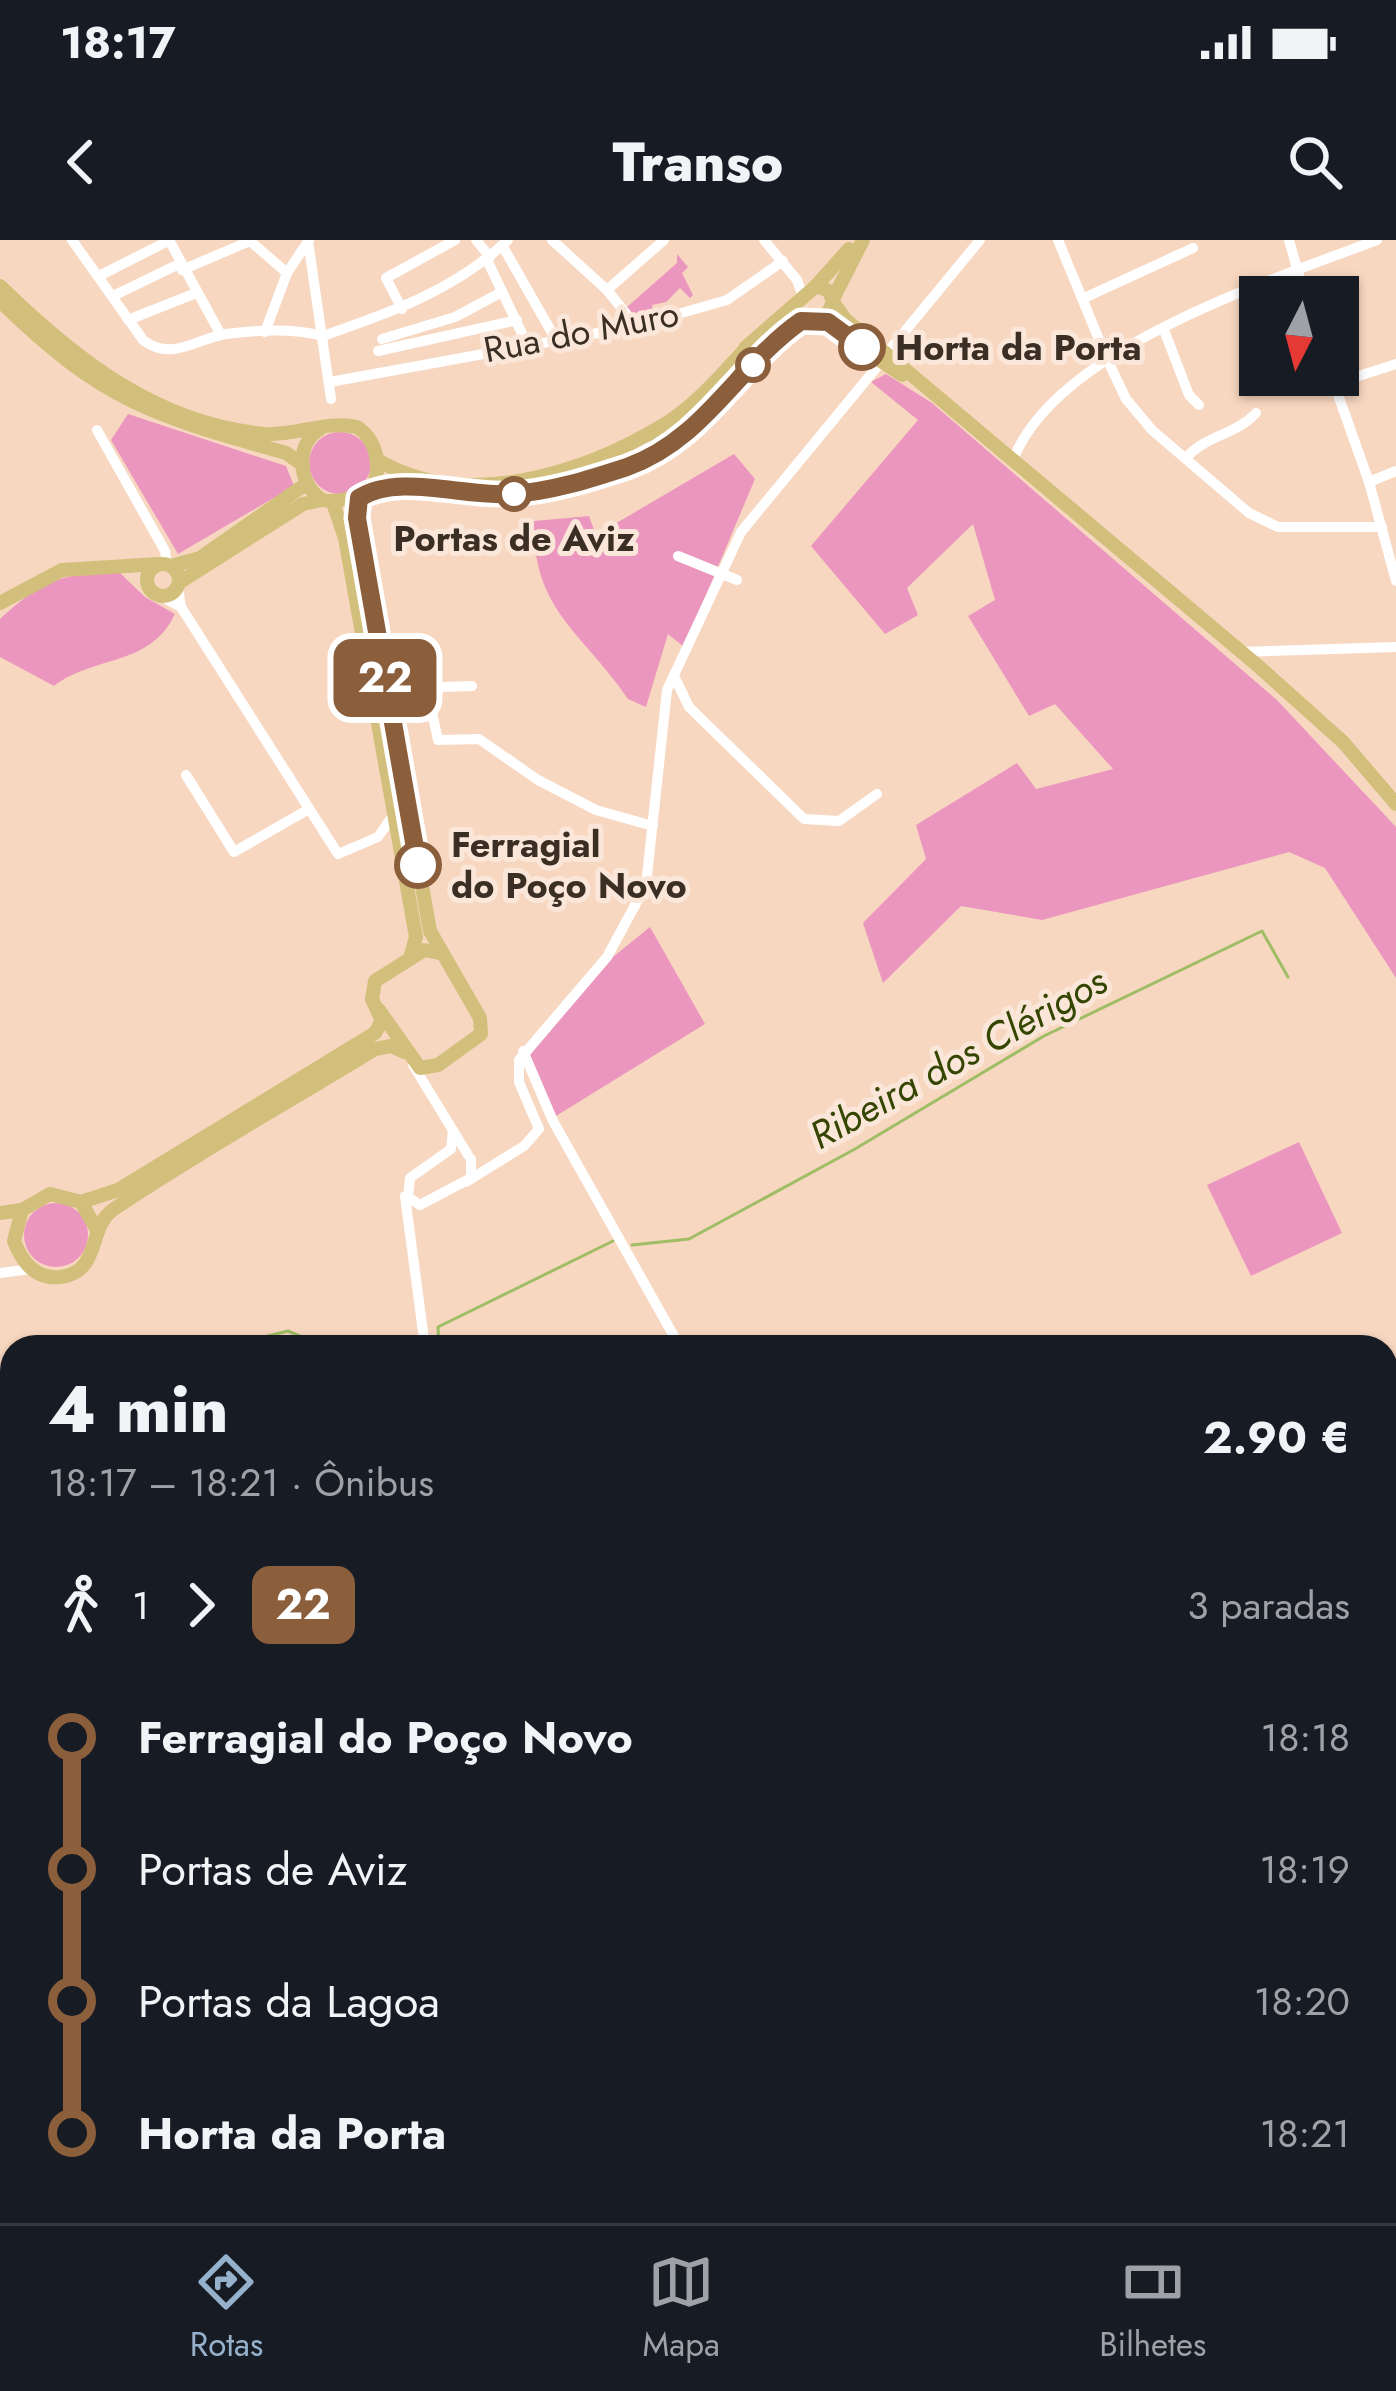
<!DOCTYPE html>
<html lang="pt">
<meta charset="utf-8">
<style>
:root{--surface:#171b24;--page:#20242c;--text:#f1f3f6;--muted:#9ea1a6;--line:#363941;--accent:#95b1cc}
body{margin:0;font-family:Jost,sans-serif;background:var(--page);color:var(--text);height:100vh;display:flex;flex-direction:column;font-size:45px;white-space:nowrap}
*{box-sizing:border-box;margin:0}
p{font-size:39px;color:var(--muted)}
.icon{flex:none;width:66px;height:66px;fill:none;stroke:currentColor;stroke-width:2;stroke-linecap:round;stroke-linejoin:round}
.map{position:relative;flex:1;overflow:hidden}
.side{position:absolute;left:0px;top:1095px;width:1398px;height:888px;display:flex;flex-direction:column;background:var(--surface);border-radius:36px 36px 0 0;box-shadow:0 3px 9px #0004}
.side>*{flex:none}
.badge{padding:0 24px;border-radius:18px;font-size:42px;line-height:78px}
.needle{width:78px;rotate:186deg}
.controls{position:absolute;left:1239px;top:36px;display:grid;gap:24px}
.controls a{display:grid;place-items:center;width:120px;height:120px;border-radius:0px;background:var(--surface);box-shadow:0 3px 9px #0004;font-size:60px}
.map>.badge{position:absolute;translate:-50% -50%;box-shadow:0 0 0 6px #fff}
.legs{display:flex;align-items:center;gap:18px;height:132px;padding:0 48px;font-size:39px}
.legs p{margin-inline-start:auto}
.headline{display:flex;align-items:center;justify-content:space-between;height:204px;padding:0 48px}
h1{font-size:66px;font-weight:800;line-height:90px}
ul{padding:0 48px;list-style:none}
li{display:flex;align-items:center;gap:42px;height:132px;font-size:45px}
li i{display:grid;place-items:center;width:18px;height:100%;margin:0 15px;background:currentColor}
li i::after{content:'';width:30px;height:30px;margin:-15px;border:9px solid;border-radius:50%;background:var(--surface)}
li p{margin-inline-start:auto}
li:first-child i{background:linear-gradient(#0000 50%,currentColor 0)}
li:last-child i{background:linear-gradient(currentColor 50%,#0000 0)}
.status{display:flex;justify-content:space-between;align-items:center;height:84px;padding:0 60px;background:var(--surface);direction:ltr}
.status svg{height:33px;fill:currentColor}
header{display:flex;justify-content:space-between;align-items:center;height:156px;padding:0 48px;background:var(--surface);font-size:54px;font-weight:800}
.tab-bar{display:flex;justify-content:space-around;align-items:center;height:168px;border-top:3px solid var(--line);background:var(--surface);font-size:33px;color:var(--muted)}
.tab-bar a{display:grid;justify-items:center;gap:6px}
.tab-bar .active{color:var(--accent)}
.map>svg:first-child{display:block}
.green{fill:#eb96be}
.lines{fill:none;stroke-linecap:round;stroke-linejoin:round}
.stream{stroke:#9fbd65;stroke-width:3}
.minor{stroke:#fff;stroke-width:10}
.major{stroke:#d3bf7c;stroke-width:14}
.line-1-casing{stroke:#fff;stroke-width:27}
.line-1{stroke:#8b5e3c;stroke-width:18}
.stop-1-dot{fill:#fff;stroke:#8b5e3c;stroke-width:6}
.labels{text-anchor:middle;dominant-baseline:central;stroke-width:10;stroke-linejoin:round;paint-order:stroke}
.street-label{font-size:36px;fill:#3b2e25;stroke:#fbe7d9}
.stop-label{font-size:36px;font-weight:bold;fill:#3b2e25;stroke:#fbe7d9;text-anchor:start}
.water-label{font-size:39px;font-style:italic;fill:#354602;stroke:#fbe7d9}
</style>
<div class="status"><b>18:17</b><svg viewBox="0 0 49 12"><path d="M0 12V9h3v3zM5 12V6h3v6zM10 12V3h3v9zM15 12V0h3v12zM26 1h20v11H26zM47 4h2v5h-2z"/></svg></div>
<header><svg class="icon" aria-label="back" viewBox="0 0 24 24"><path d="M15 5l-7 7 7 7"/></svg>Transo<svg class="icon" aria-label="search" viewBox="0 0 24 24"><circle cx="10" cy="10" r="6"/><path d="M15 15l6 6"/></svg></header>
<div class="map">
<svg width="1396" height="1983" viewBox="0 0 1396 1983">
<rect width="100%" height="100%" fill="#f8d7c0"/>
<g class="green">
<path d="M677,14L688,27L682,33L693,55L690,58L680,48L666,62L652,65L653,73L635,77L627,67L677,23Z"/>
<path d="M886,134L932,163L1277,460L1396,587V738L1325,628L1289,612L1042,680L961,666L883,743L863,683L926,619L916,585L1017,523L1036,549L1113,529L1055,464L1029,476L968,376L995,360L973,284L907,348L918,375L885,394L811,306L918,180L871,142Z"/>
<path d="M128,174L286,226L294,246L178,314L111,200Z"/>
<circle cx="340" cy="223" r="31"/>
<path d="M734,214L755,239L684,407L668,394L646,467L628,459C583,392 532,371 534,281L589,276L596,295Z"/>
<path d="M119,332L145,357L175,374C150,427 94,415 54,446L0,417V379C44,339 60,334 119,332Z"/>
<path d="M650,687L705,784L556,876L530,815L608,721Z"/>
<path d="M1299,902L1342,993L1251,1036L1207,945Z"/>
<circle cx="56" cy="995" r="32"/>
</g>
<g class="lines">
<g class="stream">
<path d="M632,1005L689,999L855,909L1044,796L1262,691L1288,737"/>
<path d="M223,1107L288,1091L325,1107"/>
<path d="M439,1107L438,1087L613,1001"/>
<path d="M0,1159L12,1149"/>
<path d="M780,1983L806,1971"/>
</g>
<g class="minor">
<path d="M72,0L143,100C172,122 195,99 226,94C257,90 293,88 323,96"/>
<path d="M169,0L221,95"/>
<path d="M249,0L287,33"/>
<path d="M476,0L490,17"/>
<path d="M552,0L607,50L636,86"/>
<path d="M764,0L797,40L802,54"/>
<path d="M1058,0L1107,119L1126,159L1152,190L1249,273L1278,287H1382"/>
<path d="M1289,0L1305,57"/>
<path d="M308,1L331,159"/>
<path d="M502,5L555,98"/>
<path d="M488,22L527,104"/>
<path d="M182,30L250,1"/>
<path d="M99,36L170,0"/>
<path d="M607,50L664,0"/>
<path d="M113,56L179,24"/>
<path d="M1082,59L1193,8"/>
<path d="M402,69L386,38L455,0"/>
<path d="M128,80L196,53"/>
<path d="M1164,90L1189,155L1199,165"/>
<path d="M265,92L287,33L309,0"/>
<path d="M323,96C392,72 455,50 508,0"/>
<path d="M382,99L455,77L502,52"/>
<path d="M378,111L517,80"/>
<path d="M887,113L980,0"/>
<path d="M1331,135L1369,242L1396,341"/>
<path d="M330,142L636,86L727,60L783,21"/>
<path d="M1334,144L1396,124"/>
<path d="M97,190L165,311L167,324"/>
<path d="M1186,218C1206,195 1236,195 1256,173"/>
<path d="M1013,220C1056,108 1272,40 1377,0"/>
<path d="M1369,242L1396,231"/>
<path d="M678,316L737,340"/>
<path d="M178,348L181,367L338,614L378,597L394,574"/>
<path d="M161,356L181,367"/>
<path d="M1240,412L1396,407"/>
<path d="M674,436L689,467L804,579L839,581L877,554"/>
<path d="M472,446L441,447L430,463L438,500L479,499L538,540L596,570L653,586"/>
<path d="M186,535L234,612L309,569"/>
<path d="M523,811L553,881L680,1107"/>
<path d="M413,825L468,915"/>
<path d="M453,890L451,909L410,938L408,957L420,965L471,938V919"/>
<path d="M466,942L524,906L539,889L519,842V820L607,717L646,645L667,450L741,292L881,122"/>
<path d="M405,956L425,1107"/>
<path d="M0,1033L31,1029"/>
<path d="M0,1430L12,1435"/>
<path d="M0,1658L12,1633"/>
<path d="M0,1913L12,1918"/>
<path d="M241,1971L305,1978"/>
<path d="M458,1971L462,1983"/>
<path d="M553,1971V1983"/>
<path d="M815,1971L820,1983"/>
<path d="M902,1971L907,1983"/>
<path d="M604,1977L636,1971"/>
<path d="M51,1983L52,1971"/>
<path d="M100,1983L101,1971"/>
<path d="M348,1983L351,1971"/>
</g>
<g class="major">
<path d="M0,46C74,118 156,184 265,194C295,196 327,180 357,187C377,200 383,228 371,249"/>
<path d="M816,46L849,9"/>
<path d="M833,59L863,0"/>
<path d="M0,61C102,161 151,175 286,213L303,225"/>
<path d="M833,62L845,79L1257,425L1343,502L1396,564"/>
<path d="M816,78L902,135"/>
<path d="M745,108L816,46L829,51L833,62L827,75L817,79"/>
<path d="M759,118L792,87L811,78"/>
<path d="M320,189C294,205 298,244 322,260C351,266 366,244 392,244C419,243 447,254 475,255C605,258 680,207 763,115"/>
<path d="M657,201L719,152"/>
<path d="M376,219C463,273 585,233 665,184C698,164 725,130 752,102"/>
<path d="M360,258L357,278L430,691L480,778L481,794L438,825L420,828L379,770"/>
<path d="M333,263L345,298L416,697L411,715"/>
<circle cx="163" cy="340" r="16"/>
<path d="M171,326L200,318L306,244"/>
<path d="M180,342L303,264L322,260"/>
<path d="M0,363L62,330L159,324"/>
<path d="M81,962L118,950L375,793L382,781L372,759L375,741L424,710L439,713"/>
<path d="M0,973L22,970"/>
<path d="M97,990L81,962L50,954L22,970L14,1001C22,1022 36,1040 61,1037C102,1031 87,987 114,969C198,912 289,862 375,809L391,806L404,812"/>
</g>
</g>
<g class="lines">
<g class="line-1-casing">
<path id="line-1" d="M418,625L357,278L359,258C399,233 463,257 511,254C550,252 590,239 627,227C704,200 738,125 801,81L828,82L862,107"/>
</g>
<use href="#line-1" class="line-1"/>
</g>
<g class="stop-1-dot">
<circle cx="862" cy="107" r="21"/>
<circle cx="753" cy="125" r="15"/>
<circle cx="514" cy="254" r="15"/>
<circle cx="418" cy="625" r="21"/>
</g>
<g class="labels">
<g class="street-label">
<text transform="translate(581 91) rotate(-11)">Rua do Muro</text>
</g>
<g class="stop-label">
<text x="895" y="107">Horta da Porta</text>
<text x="514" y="298" text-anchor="middle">Portas de Aviz</text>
<text x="451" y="604">Ferragial<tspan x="451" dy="41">do Poço Novo</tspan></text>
</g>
<g class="water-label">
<text transform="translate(958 818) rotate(-29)">Ribeira dos Clérigos</text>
</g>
</g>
</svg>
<div class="controls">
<a><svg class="needle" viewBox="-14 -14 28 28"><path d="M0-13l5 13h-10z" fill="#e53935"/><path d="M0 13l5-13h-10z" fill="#9ea1a6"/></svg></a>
</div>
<b class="badge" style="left:385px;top:438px;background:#8b5e3c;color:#fff">22</b>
<section class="side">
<div class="headline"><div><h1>4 min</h1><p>18:17 – 18:21 · Ônibus</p></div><b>2.90 €</b></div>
<div class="legs"><svg class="icon" aria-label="walk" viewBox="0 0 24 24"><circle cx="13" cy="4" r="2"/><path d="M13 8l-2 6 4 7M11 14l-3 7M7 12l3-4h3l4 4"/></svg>1<svg class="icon" aria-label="forward" viewBox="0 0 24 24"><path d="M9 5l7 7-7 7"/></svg><b class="badge" style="background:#8b5e3c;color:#fff">22</b><p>3 paradas</p></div>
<ul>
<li><i style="color:#8b5e3c"></i><b>Ferragial do Poço Novo</b><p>18:18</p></li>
<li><i style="color:#8b5e3c"></i><span>Portas de Aviz</span><p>18:19</p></li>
<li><i style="color:#8b5e3c"></i><span>Portas da Lagoa</span><p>18:20</p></li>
<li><i style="color:#8b5e3c"></i><b>Horta da Porta</b><p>18:21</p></li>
</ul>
</section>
</div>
<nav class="tab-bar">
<a class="active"><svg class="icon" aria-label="directions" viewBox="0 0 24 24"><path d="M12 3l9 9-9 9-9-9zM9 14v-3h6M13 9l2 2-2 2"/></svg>Rotas</a>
<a><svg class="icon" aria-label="map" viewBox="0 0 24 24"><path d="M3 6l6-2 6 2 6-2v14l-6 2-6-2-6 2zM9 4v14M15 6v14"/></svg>Mapa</a>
<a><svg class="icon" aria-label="tickets" viewBox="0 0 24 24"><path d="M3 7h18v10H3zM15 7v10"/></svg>Bilhetes</a>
</nav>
